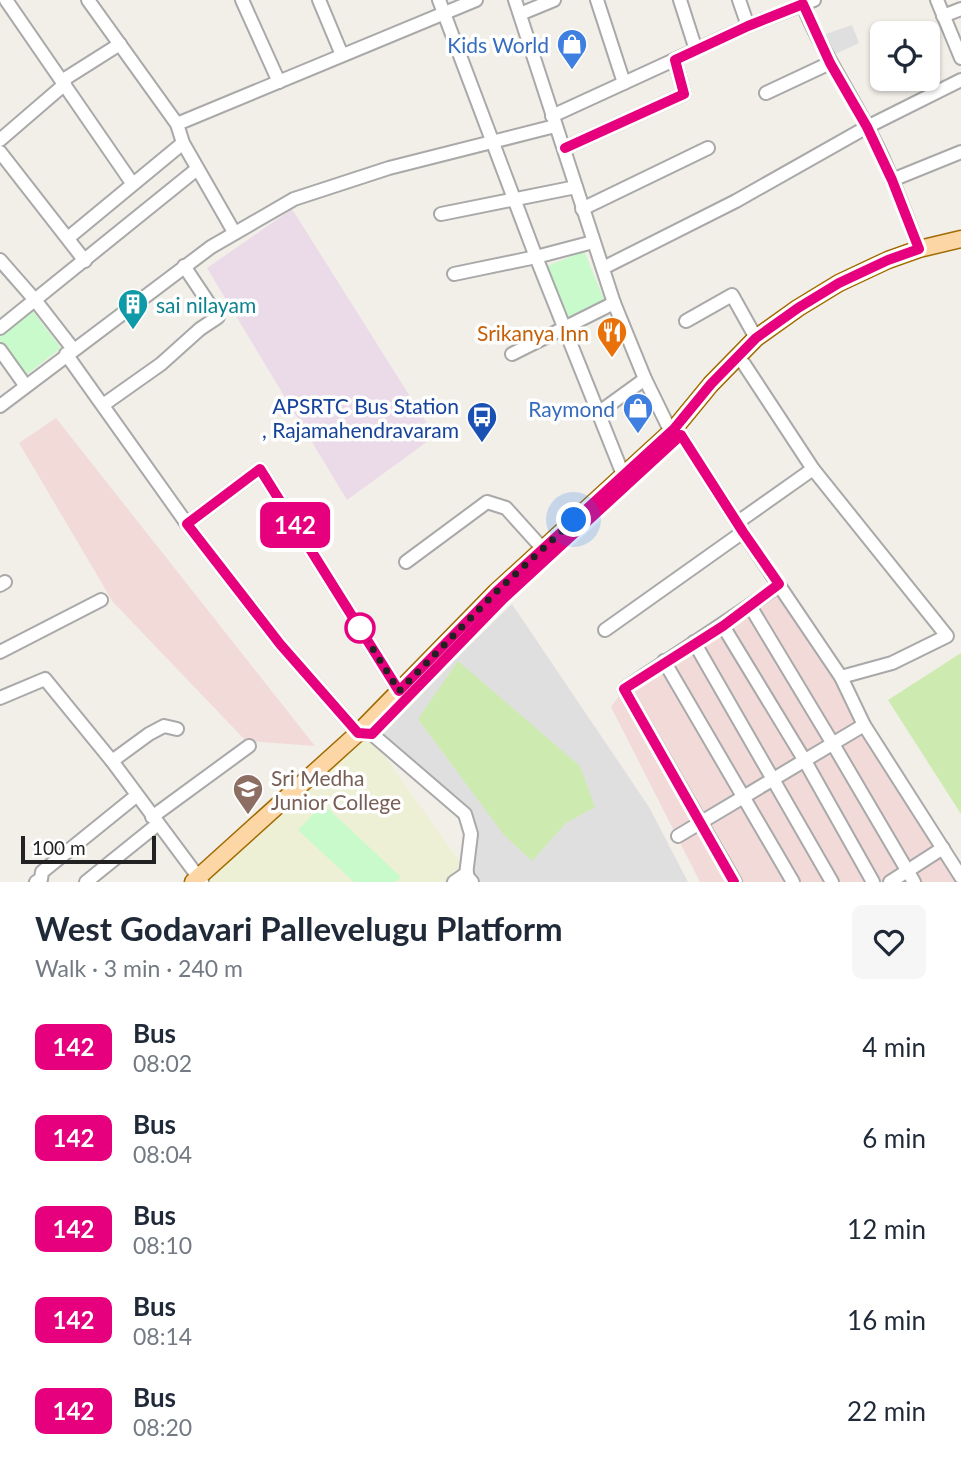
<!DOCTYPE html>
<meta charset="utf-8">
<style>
:root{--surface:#fff;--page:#f6f6f7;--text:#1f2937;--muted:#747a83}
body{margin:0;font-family:Lato,sans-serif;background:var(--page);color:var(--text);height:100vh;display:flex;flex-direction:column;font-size:26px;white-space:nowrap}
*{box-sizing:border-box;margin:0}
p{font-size:23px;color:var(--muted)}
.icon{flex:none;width:38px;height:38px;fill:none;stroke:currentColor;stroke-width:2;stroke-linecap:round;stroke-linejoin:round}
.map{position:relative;height:882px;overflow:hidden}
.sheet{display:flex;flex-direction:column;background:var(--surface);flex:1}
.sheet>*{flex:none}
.badge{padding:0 14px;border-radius:10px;font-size:24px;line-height:46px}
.controls{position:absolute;left:870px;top:21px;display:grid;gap:14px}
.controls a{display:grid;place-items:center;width:70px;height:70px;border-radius:10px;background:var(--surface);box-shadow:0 2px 5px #0004;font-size:35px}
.scale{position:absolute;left:21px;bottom:18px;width:135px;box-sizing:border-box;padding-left:7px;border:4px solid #222;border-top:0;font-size:19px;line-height:24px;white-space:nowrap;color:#222;-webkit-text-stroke:5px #fff;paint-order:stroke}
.you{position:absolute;width:35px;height:35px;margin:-18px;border:5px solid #fff;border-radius:50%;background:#1a73e8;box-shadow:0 0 0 10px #1a73e833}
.map>.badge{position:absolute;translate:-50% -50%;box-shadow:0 0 0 4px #fff}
.round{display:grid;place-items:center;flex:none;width:74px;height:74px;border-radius:10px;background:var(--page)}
.summary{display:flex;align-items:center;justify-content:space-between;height:119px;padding:0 35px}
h1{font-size:33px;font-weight:700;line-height:52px}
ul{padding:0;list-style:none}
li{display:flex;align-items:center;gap:21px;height:91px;padding:0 35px}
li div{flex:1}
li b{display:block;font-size:26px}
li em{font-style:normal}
li .badge{min-width:77px;font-weight:700;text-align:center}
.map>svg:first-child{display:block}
.residential{fill:#e0dfdf}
.commercial{fill:#f2dad9}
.industrial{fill:#ebdbe8}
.farmland{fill:#eef0d5}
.grass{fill:#cdebb0}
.park{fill:#c8facc}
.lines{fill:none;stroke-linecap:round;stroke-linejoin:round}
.minor-casing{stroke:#a9a9a9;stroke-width:16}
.major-casing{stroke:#a06b00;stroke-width:19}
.minor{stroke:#fff;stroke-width:12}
.major{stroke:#fcd6a4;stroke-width:16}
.line-casing{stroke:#fff;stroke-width:16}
.line{stroke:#e6007e;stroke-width:10}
.walk{stroke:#222;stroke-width:7;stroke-dasharray:0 12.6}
.stop-dot{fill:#fff;stroke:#e6007e;stroke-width:3.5}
.labels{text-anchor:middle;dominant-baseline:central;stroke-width:7;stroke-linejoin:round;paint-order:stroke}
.shop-label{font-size:21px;fill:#366cbe;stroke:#fff;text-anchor:end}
.culture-label{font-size:21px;fill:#0d838f;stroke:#fff;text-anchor:start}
.food-label{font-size:21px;fill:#c56008;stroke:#fff;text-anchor:end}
.transit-label{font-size:21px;fill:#164399;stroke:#fff;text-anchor:end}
.education-label{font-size:21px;fill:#785e54;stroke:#fff;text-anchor:start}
</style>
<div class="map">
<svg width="961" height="882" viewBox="0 0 961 882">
<rect width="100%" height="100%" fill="#f2efe9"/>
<g class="residential">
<path d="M852,25L859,43L829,57L820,36Z"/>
<path d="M512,604L649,807L688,882H477L470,873L477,850L476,833L469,810L381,731Z"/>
</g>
<g class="commercial">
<path d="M56,418L315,746L246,741L113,602L19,443Z"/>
<path d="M779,585L956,882H700L611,707L624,689Z"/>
</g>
<path class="industrial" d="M292,209L435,436L347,500L207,268Z"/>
<path class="farmland" d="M358,733L371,737L466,870L457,882H192Z"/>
<g class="grass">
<path d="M961,653V814L888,700Z"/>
<path d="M458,661L580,766L595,807L566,823L532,861L504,835L418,719Z"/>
</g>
<g class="park">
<path d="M584,251L606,304L568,320L545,267Z"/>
<path d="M31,309L61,348L26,375L0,341V333Z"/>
<path d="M323,804L401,877L396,882H354L298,830Z"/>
</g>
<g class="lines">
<g class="minor-casing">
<g id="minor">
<path d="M6,0L132,183"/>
<path d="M88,0L177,124L183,143L234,232"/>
<path d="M242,0L279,82"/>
<path d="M319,0L342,55"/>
<path d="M439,0L536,257L624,477"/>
<path d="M515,0L614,303L645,379L667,424L681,435L743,532L841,677L864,725L961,877"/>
<path d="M597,0L624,83"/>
<path d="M680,0L696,50"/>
<path d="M739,0L748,26"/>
<path d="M801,0C818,44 844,83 866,125C888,164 903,208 919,249"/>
<path d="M937,0L961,58"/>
<path d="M520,14L554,0"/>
<path d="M943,16L961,9"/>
<path d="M63,80L120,44"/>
<path d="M766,93L830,63"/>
<path d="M552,116L748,26L814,0"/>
<path d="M177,124L476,0"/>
<path d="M0,140L65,84"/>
<path d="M565,148L684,94L675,60"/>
<path d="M0,152L85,261"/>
<path d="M892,180L961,152"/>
<path d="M582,209L708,148"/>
<path d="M441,214L576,187"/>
<path d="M68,238L183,143"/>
<path d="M0,260L35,300L73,349"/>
<path d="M603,268L736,201L867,127L961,80"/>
<path d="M454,274L536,257L593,242"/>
<path d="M686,321L732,295L756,338"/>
<path d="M0,328L197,169"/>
<path d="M0,350L25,385"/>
<path d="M66,354L187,524L280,644L358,733L372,734L465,814L471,834L466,875L472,882"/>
<path d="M512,354L614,303"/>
<path d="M744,364L813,469L947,636L892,663L841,677"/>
<path d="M103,405L161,364L200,329L218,317L184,266"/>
<path d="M0,406L211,247L294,199L389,168L555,126"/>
<path d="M598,413L645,379"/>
<path d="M738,522L813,469"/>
<path d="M187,524L260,469L399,691"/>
<path d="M406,562L487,502L506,508L543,549"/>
<path d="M0,585L5,582"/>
<path d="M750,606L833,744L914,882"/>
<path d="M723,626L805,761L873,882"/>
<path d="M605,630L743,532"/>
<path d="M694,642L832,882"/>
<path d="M0,652L101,600"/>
<path d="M664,661L793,882"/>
<path d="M0,698L45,679L112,761L202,882"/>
<path d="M112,761L149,734L164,726L177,729"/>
<path d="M152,817L249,746"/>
<path d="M678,836L864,725"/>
<path d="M36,882L41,879L42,872L136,796"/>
<path d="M86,882L158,824"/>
<path d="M454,882L467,873"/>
<path d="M735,882L624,689C676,654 729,621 779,585"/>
<path d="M890,882L943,848"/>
</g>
</g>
<g class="major-casing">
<path id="major" d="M193,882L358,733L496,592L674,429L711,384L756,338L798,308L839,283L888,260L919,249L961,239"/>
</g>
<use href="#minor" class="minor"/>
<use href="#major" class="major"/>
</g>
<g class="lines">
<g class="line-casing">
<path id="line" d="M565,148L684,94L675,60L748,26L803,4L830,63L867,127L892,180L919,249L888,260L839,283L798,308L756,338L711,384L674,429L496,592L399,691L260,469L187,524L280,644L358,733L372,734L503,599L681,435L743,532L779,584L723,626L624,689L734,882"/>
</g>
<use href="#line" class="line"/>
<path class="walk" d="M360,628L399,691L496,592L574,520"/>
</g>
<defs>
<g id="shop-pin" transform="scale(1.575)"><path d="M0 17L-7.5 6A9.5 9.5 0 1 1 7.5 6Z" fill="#3f7fe0" stroke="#fff"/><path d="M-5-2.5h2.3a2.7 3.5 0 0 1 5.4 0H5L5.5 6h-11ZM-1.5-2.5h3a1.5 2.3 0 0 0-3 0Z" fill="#fff"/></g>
<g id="building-pin" transform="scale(1.575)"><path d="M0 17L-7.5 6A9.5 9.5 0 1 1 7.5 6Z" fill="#0f9aa8" stroke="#fff"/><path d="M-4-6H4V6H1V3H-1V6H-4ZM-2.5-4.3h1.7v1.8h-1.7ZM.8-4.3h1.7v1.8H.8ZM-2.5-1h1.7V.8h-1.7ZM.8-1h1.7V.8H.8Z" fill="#fff"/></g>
<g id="restaurant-pin" transform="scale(1.575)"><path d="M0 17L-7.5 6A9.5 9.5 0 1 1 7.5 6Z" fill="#e8710a" stroke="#fff"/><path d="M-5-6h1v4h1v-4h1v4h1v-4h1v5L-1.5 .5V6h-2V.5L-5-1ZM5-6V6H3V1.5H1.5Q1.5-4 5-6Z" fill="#fff"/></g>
<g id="bus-pin" transform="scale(1.575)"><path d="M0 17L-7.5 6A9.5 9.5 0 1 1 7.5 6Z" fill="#1a4fb4" stroke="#fff"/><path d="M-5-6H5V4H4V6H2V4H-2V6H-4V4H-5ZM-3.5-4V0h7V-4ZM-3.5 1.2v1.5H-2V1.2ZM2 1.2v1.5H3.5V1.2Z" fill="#fff"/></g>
<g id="university-pin" transform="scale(1.575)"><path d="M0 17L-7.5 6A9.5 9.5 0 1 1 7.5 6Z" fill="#8d6e63" stroke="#fff"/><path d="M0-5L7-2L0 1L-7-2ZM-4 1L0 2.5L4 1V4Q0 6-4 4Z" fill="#fff"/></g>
</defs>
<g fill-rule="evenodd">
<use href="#shop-pin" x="572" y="44"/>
<use href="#building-pin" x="133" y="304"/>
<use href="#restaurant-pin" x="612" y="332"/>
<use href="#shop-pin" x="638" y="408"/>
<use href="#bus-pin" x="482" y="417"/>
<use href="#university-pin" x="248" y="789"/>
</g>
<circle class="stop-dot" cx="360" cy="628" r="14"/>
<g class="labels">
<g class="shop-label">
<text x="549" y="44">Kids World</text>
<text x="615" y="408">Raymond</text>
</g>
<g class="culture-label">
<text x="156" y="304">sai nilayam</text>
</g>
<g class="food-label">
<text x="589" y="332">Srikanya Inn</text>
</g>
<g class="transit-label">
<text x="459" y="405">APSRTC Bus Station<tspan x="459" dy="24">, Rajamahendravaram</tspan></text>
</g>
<g class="education-label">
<text x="271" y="777">Sri Medha<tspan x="271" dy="24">Junior College</tspan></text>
</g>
</g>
</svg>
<div class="controls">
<a><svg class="icon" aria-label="locate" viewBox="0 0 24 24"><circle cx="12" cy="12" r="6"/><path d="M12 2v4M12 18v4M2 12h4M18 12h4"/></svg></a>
</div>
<div class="scale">100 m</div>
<div class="you" style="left:574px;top:520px"></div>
<b class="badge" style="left:295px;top:525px;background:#e6007e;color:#fff">142</b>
</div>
<section class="sheet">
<div class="summary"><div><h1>West Godavari Pallevelugu Platform</h1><p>Walk · 3 min · 240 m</p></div><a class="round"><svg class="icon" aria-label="heart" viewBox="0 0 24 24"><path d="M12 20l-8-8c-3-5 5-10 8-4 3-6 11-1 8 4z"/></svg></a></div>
<ul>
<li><span class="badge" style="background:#e6007e;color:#fff">142</span><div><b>Bus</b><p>08:02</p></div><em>4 min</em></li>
<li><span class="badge" style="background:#e6007e;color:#fff">142</span><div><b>Bus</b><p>08:04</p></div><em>6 min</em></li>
<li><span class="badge" style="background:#e6007e;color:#fff">142</span><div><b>Bus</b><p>08:10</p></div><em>12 min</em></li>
<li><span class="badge" style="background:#e6007e;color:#fff">142</span><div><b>Bus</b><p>08:14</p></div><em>16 min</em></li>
<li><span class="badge" style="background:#e6007e;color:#fff">142</span><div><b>Bus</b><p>08:20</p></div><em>22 min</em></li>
</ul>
</section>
